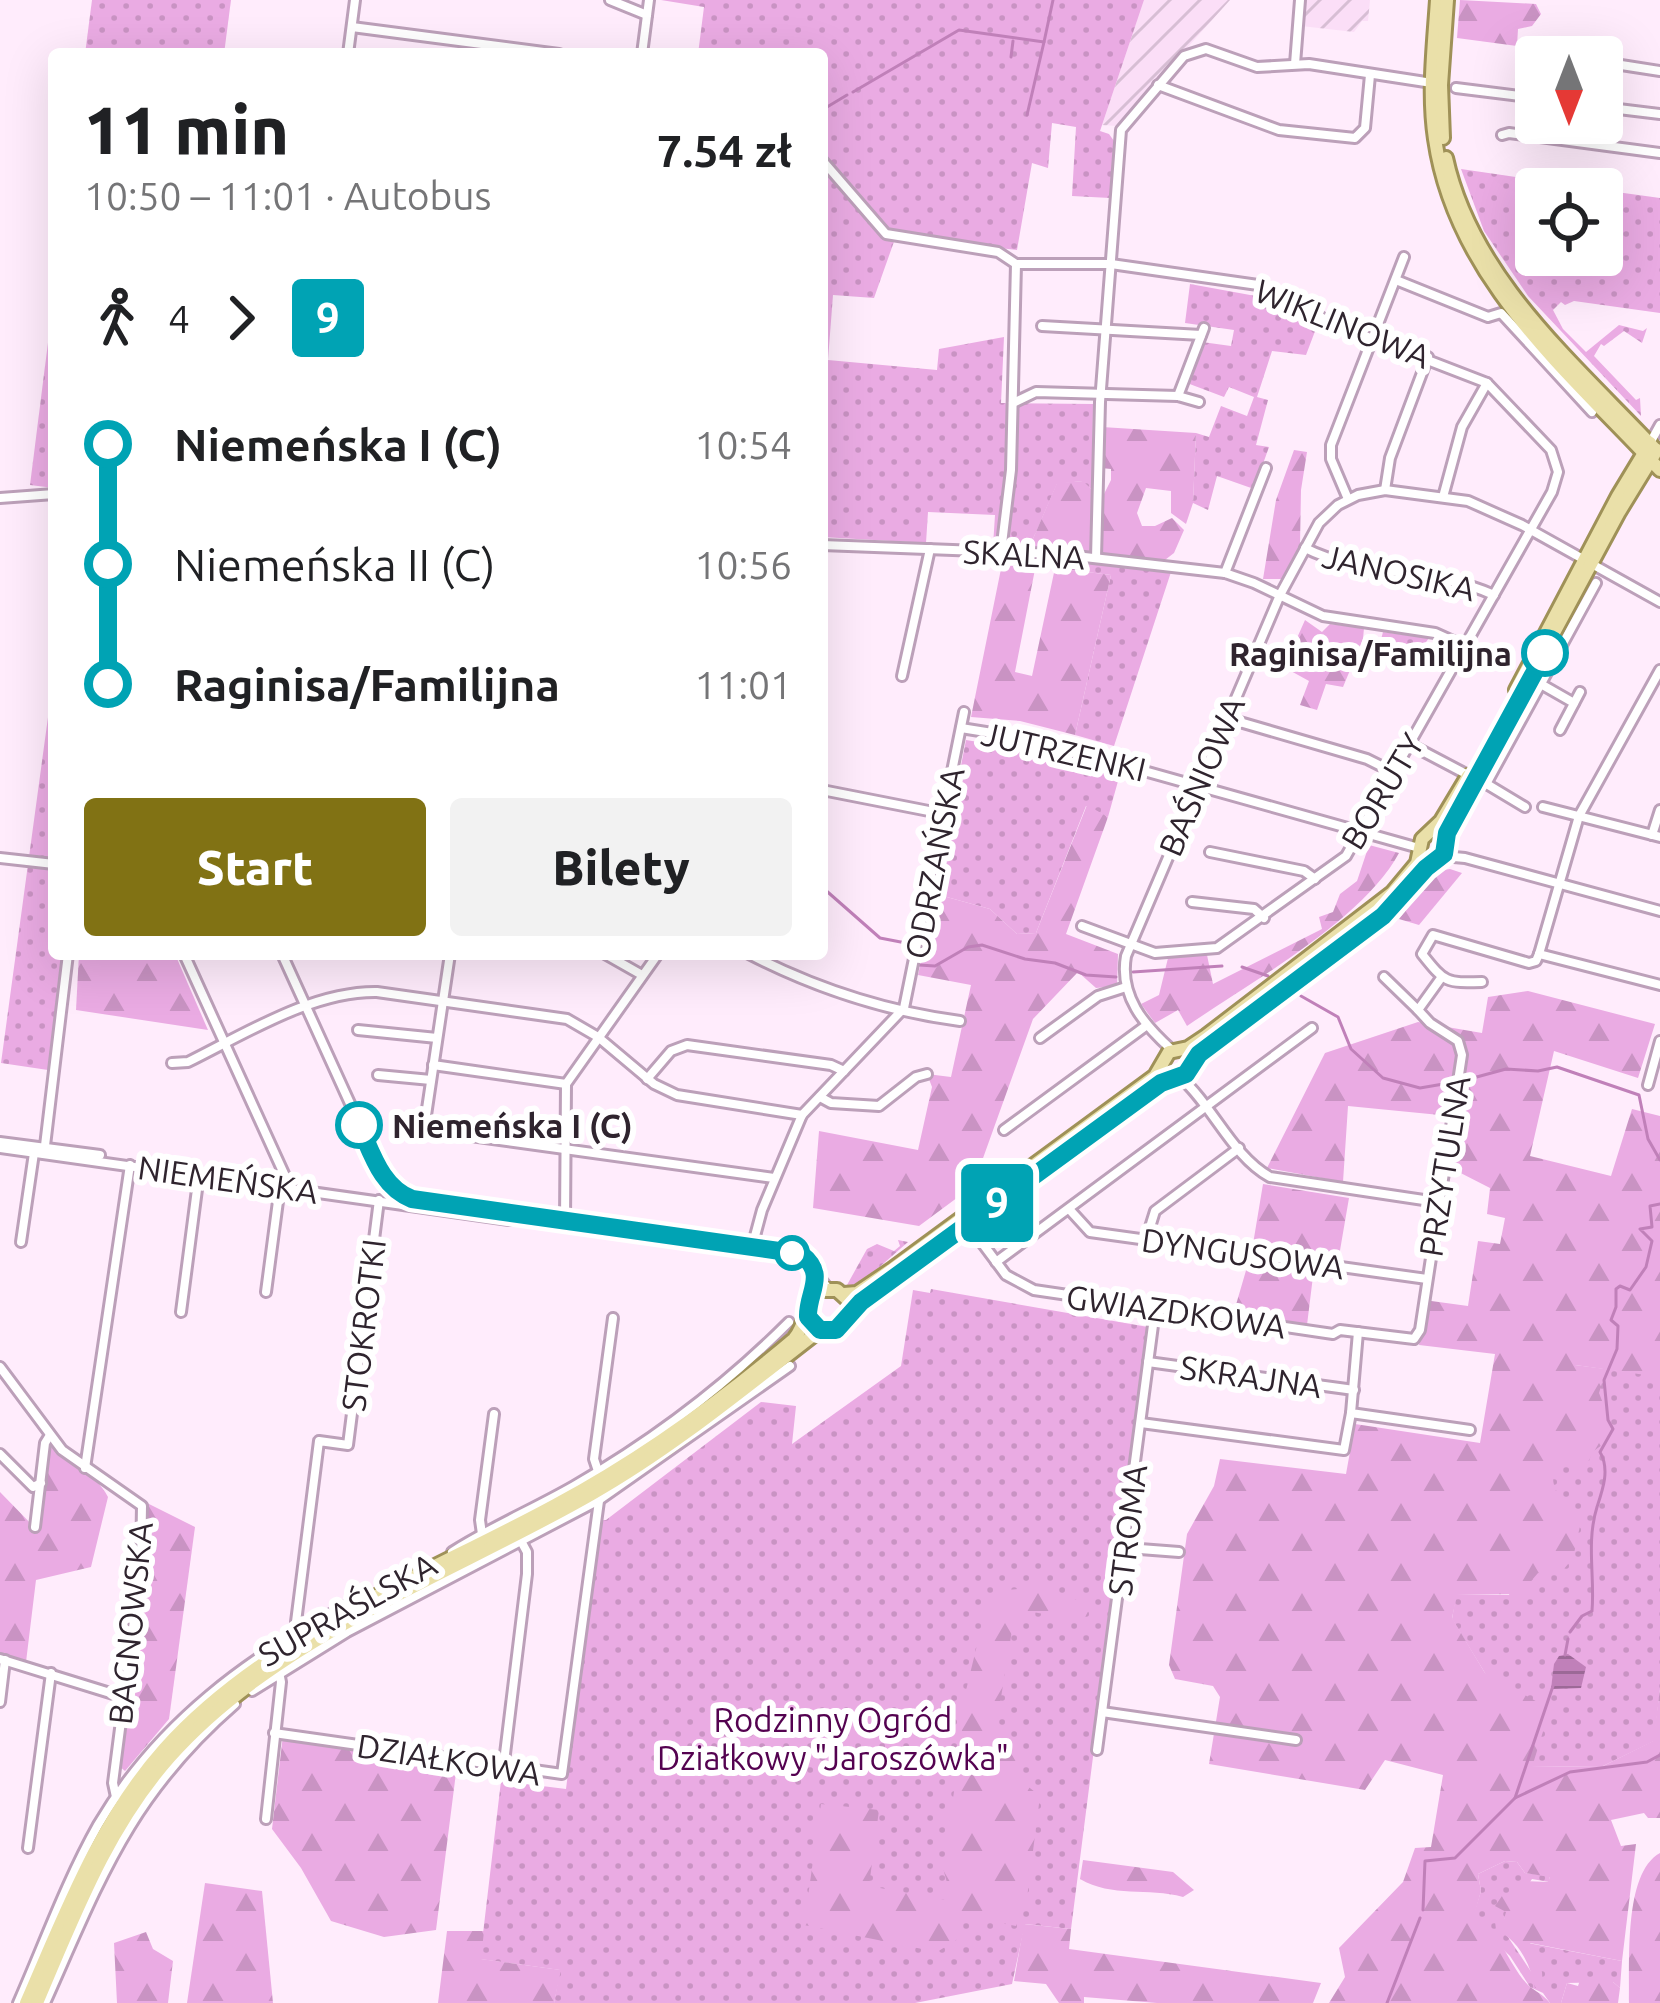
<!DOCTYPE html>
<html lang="pl">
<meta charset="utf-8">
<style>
:root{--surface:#fff;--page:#f2f2f2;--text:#202124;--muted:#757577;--accent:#817214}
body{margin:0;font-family:Ubuntu,sans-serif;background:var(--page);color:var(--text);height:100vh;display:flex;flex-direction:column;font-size:45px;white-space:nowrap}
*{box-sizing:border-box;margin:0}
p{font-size:39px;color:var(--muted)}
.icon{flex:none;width:66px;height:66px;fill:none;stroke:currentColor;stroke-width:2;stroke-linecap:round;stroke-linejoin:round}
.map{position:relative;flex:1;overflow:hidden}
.details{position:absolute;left:48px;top:48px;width:780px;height:912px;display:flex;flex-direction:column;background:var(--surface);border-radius:12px;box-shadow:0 12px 48px #0002}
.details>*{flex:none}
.badge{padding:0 24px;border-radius:9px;font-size:42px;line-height:78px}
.needle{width:78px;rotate:180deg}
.tools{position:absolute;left:1515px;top:36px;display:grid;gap:24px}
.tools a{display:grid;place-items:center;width:108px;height:108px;border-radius:12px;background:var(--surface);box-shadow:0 12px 48px #0002;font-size:60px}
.map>.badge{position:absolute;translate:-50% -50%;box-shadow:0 0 0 6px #fff}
.legs{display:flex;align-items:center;gap:18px;height:132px;padding:0 36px;font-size:39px}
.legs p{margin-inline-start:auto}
.headline{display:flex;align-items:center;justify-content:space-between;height:204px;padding:0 36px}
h1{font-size:66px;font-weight:800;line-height:90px}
.cta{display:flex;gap:24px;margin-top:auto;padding:24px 36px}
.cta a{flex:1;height:138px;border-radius:12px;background:var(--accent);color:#fff;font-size:48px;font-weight:800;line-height:138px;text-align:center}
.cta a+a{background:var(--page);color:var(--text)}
ul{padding:0 36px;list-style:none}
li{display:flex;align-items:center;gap:42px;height:120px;font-size:45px}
li i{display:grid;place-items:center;width:18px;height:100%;margin:0 15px;background:currentColor}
li i::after{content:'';width:30px;height:30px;margin:-15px;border:9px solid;border-radius:50%;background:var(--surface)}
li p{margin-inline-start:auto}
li:first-child i{background:linear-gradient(#0000 50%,currentColor 0)}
li:last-child i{background:linear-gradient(currentColor 50%,#0000 0)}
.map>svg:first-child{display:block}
.industrial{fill:url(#industrial-furrows)}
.green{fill:url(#green-dots)}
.forest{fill:url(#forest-firs)}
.water{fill:url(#water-rules)}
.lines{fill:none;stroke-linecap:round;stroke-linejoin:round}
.stream{stroke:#c080b9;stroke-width:3}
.minor-casing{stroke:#bca0b9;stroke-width:14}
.major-casing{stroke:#9f9158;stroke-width:18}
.minor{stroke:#fff;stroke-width:8}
.major{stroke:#eae0a9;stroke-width:12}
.line-1-casing{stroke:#fff;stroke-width:27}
.line-1{stroke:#00a3b4;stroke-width:18}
.stop-1-dot{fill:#fff;stroke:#00a3b4;stroke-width:6}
.labels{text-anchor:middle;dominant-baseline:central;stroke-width:12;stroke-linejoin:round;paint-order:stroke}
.street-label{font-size:33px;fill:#2f242e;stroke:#fff}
.stop-label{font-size:33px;font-weight:bold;fill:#2f242e;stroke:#fff;text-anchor:end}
.park-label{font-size:33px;fill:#540250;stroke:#fff}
</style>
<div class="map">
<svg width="1660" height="2003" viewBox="0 0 1660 2003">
<defs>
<pattern id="industrial-furrows" width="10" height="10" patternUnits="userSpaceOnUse" patternTransform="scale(3)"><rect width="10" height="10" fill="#fbdef7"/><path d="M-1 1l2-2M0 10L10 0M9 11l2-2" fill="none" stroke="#d7bed4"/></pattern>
<pattern id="green-dots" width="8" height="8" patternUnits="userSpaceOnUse" patternTransform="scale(3)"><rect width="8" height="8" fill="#eaabe3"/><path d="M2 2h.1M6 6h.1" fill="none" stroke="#c993c3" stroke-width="1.8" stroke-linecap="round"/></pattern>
<pattern id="forest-firs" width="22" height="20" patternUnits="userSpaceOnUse" patternTransform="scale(3)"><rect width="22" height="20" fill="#eaabe3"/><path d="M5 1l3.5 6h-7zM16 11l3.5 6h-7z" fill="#c993c3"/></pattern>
<pattern id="water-rules" width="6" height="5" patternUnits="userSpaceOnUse" patternTransform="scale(3)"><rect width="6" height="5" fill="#c080b9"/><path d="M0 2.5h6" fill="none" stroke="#9c6997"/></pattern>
</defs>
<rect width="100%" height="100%" fill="#ffecfc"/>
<g class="industrial">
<path d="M1144,0H1230L1117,126L1102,125Z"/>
<path d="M1305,0H1370L1368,21H1362L1354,32L1301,26Z"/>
</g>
<g class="green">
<path d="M92,0H231L224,54H85Z"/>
<path d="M661,0H1144L1100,131L1109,134L1114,141L1110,198L1072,196L1076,127L1052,123L1048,168L1032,163L1017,250L896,236L874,298L833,295L828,360L937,370L939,349L1004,337L1001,403L1093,404L1092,490L1082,481L1057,484L1029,548L993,546L995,515L928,512L926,543L822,537V54H698L704,7Z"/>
<path d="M1461,169L1597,189H1536V255H1602V190L1660,198V313L1574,301L1565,305L1561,302L1553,310L1563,329L1586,352L1619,325L1643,331L1647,328L1642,343L1624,331L1604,346L1601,344L1594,356L1636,400L1640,398L1641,416L1528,296L1484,231Z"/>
<path d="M1190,284L1272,299L1317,326L1306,355L1272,351L1257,397L1268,400L1256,445L1269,447L1254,489L1217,476L1208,510L1193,503L1196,433L1209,437L1221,406L1247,416L1254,397L1229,387L1224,397L1187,383L1202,342L1231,346L1234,330L1185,323Z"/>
<path d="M54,295V488L30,485Z"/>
<path d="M1057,559L1171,572L1114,746L1075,735L1111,575L1055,568Z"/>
<path d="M1383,632L1429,638L1415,657L1386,655L1375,662Z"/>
<path d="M54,673V954H62L48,1070L1,1063Z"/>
<path d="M966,740L1027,750L1120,774L1108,817L1086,806L1036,933L1017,934L990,909L936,894Z"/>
<path d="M898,1240L908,1242L859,1285H847L867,1249L877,1244L894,1251L900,1246Z"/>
<path d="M931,1289L1148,1327L1071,1929L1025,1924L1012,1984L915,2003H554L560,1970L480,1959L501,1781L566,1789L600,1520H606L761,1402L796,1406L792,1444L901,1366L913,1290L930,1293Z"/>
<path d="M1575,1365L1660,1376V1689L1654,1741L1603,1766L1531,1767L1485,1673L1452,1619L1456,1595H1509Z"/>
<path d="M1505,1861L1517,1862L1525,1873L1550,1876L1549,1882L1532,1879L1504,1919L1506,1934L1532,1973L1528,1943L1622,1961L1620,1988L1613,1982L1567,1983L1561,2003H1550L1543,1993L1530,1987L1510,1956L1472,1920L1481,1891L1478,1874Z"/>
</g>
<g class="forest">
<path d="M1460,0L1536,4L1541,14L1532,26L1518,29L1517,46L1457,38Z"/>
<path d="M1102,427L1196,433L1193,503L1186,524L1171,513V491L1146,488L1137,513L1142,526H1155L1172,518L1184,530L1174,553L1161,563L1029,548L1057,483L1083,481L1097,495L1104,494L1111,480V469L1101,468Z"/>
<path d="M1294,450L1307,452L1301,490L1300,545L1282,579H1263L1276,500Z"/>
<path d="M1003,559H1037L1015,672L1032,676L1055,568L1111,575L1075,735L1020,721L971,717Z"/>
<path d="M1305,620L1322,632L1330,624L1364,628L1363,639L1343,687L1326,684L1317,710L1300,705L1309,681L1289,670L1299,651L1293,647Z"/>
<path d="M1087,805L1108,817L1066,934L1118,954L1117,986L1096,988L1078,972L1033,1019L973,1186L919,1226L813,1208L819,1131L918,1150L932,1087L927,1074L951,1077L971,985L918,975L936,894L990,909L1017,934L1036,933Z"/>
<path d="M1369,845L1399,853C1363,920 1251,982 1187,1026L1178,1010L1155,1023L1141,1004L1159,995L1168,958L1207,955L1213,984L1322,929L1319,917L1333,912L1340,894L1357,881Z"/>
<path d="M1450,869L1462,873L1419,925L1399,919L1437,871Z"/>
<path d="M79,954H175L208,1030L76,1010Z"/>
<path d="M1528,991L1655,1024L1638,1078L1554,1051L1530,1156L1611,1176L1632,1109L1660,1116V1377L1575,1365V1368L1605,1373L1599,1393L1613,1429L1606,1432L1605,1443L1592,1452L1587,1467L1560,1463C1540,1485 1569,1504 1580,1526L1573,1558L1559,1575L1538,1573L1520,1594L1457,1595L1452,1618L1485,1673L1550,1709L1532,1767L1603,1766L1653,1741L1660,1689V1818H1648L1644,1813L1611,1820L1621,1846L1636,1844L1622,1961L1530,1943L1542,1972L1543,1988H1535C1531,1965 1518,1939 1496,1930L1495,1921L1504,1919L1506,1912L1495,1906L1502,1896L1521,1891V1881L1548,1882L1550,1877L1525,1873L1517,1862L1505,1861L1478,1874L1481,1891L1473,1920C1503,1933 1507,1963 1528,1985C1536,1992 1543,1994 1550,2003H1329L1345,1977L1339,1948L1403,1882L1415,1848L1431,1847L1443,1775L1385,1760L1365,1790L1209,1764L1220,1697L1213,1686L1175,1679L1169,1665L1187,1534L1214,1486L1220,1459L1346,1474L1355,1424L1480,1443L1495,1354L1419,1345L1424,1300L1468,1306L1478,1241L1500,1244L1505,1218L1487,1214L1490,1188L1443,1164L1450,1116L1348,1106L1343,1182L1267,1168L1325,1053L1418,1022L1482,1033L1488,997Z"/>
<path d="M1263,1184L1349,1198L1338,1262L1315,1260L1307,1325L1233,1315L1252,1250Z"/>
<path d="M49,1438C66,1459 96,1473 108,1497L91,1567L36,1580L26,1662L0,1656V1492L38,1531Z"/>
<path d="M145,1502L195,1527L169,1719L125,1771L119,1766Z"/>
<path d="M1044,1586L1091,1606L1083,1621L1027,1611L1014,1618L997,1722C1017,1738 1020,1755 1021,1781L1040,1796L1027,1898L1016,1926L963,1916L958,1939L937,1952L804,1925L821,1804L879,1810L869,1886L952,1901L943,1868L962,1736L961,1711L986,1608L1008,1590Z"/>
<path d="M283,1735L457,1765L436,1930L384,1937L331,1921L301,1868L272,1829Z"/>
<path d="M1660,1853V2003H1629C1630,1964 1623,1873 1660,1853Z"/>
<path d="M1083,1860L1173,1872L1194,1890L1183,1897C1148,1887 1112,1898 1080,1879Z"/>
<path d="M205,1883L262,1891L273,2003H187Z"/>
<path d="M1024,1924L1071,1929L1069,1949L1321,1983L1313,2003H1157L1084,1997V2003H1059L1046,1984L1014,1981Z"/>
<path d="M447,1931H484L481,1959L561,1970L554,2003H438Z"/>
<path d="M146,1932L153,1949L173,1961L168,2003H117L114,1943Z"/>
<path d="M1581,1977L1613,1982L1620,1988L1618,2003H1561L1567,1983L1578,1986Z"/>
</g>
<path class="water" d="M1568,1654L1586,1667L1581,1688L1551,1689L1554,1664L1559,1656Z"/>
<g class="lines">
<g class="stream">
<path d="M1011,57L1013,41"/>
<path d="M853,92L959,30L1044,42L1053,0"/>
<path d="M822,110L847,95"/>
<path d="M1027,115L1044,42"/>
<path d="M822,887L880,938L911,944"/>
<path d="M919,965L935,966L968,947L982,945L1025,959L1055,963L1086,975L1116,977"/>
<path d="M1242,967L1268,976"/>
<path d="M1133,972L1222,966"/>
<path d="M1301,996L1338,1017L1351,1049L1383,1078L1420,1088L1455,1082"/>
<path d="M1462,1081L1506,1069L1538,1071L1557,1067L1639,1095L1648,1139L1660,1160"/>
<path d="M1570,1632L1582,1616L1592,1611C1595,1577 1586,1542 1597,1507C1603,1489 1610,1469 1600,1452L1613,1429L1608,1420L1604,1380L1617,1349L1618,1326L1611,1320L1616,1307V1289L1620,1286L1630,1290L1646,1267L1652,1241L1640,1229L1652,1227L1650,1206L1660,1204"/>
<path d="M1565,1655L1568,1639"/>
<path d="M1515,1798L1570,1772L1647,1762L1660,1755"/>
<path d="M1423,1910L1425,1861L1455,1858L1515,1798L1553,1686"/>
<path d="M1387,2003L1420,1918"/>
</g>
<g class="minor-casing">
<g id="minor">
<path d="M610,0L647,15"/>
<path d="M352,27L559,54"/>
<path d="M1544,52L1573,57"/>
<path d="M348,54L355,0"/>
<path d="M642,54L649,0"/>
<path d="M1602,62L1660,71"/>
<path d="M1295,64L1300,0"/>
<path d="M1158,85L1279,130L1355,138L1365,128L1370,75"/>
<path d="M1456,88L1536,98"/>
<path d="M1602,107L1660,114"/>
<path d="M1502,135L1509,133L1660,153"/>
<path d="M822,160L886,234L998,252L1016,264"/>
<path d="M1016,264H1111L1258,285L1282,294L1329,322L1487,383L1551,450L1558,472L1552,492L1346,856L1217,948L1155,953L1082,926"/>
<path d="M1396,280L1488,317L1501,313L1592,412"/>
<path d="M1042,326L1201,335"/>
<path d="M1178,396L1204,328"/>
<path d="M1013,403L1036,392L1178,396L1199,402"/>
<path d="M1650,443L1660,425"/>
<path d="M1385,490L1390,458L1428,357"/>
<path d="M1443,497L1462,427L1487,383"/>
<path d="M0,498L54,494"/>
<path d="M1348,499L1331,459V445L1404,257"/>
<path d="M822,545L1058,554L1225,573L1254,583L1323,616L1435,633L1466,647"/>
<path d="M1305,548C1364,578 1433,567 1494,595"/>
<path d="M1001,552L1011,470L1016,264"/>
<path d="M1096,558L1100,402L1121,130L1184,56L1206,49L1257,67L1309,64L1432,83"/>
<path d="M1225,573L1266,468"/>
<path d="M902,676L930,549"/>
<path d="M1539,683L1574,703"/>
<path d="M1226,718L1367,759L1395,773"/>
<path d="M961,728L1030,739L1419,848"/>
<path d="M1560,730L1580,692"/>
<path d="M1411,745L1468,775"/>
<path d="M1485,783L1525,807"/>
<path d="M1486,784L1596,583"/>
<path d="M822,790L944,814"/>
<path d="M1543,807L1660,837"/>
<path d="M1652,835L1660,810"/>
<path d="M1210,852L1304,871L1315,879"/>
<path d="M1443,856L1465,858L1660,911"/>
<path d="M0,858L54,864"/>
<path d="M1192,902L1254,909L1264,918"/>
<path d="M184,954L290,1187"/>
<path d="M282,954L383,1176L398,1193L422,1202L801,1254L827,1287"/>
<path d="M605,954L642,975"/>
<path d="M749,954C817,989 884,1011 960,1021"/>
<path d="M1539,954L1579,816L1660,670"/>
<path d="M1539,954L1660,985"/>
<path d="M1384,977L1418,1010L1441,978"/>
<path d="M1482,982C1446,983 1445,983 1422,954L1433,935L1529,963L1536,961L1539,954"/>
<path d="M358,1030L437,1038"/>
<path d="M1040,1038L1098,996L1126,987"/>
<path d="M1172,1050C1144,1025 1119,996 1126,956L1280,595L1319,523L1338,505L1358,495L1385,490L1468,501L1522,525L1660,602"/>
<path d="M172,1063L188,1062C245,1034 312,991 377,992L567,1019L598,1037L654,1084L677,1095L802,1115"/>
<path d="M433,1065L566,1084"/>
<path d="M378,1075L431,1080"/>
<path d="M1180,1077C1213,1106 1232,1156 1270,1177L1437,1202"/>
<path d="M647,1079L671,1051L687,1045L831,1065L844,1071"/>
<path d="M1648,1085L1660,1041"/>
<path d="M820,1097L831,1103L879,1106L916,1077L927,1074"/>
<path d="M405,1127L774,1178"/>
<path d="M424,1129L450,954"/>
<path d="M1004,1130L1147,1025"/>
<path d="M0,1142L100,1155"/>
<path d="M0,1148L509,1220L523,1217"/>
<path d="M44,1154L68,954"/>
<path d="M1069,1209L1090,1232L1427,1279"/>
<path d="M565,1221L566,1084L658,954"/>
<path d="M968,1224L1006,1275L1034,1290L1333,1334L1340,1330L1414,1339L1420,1330L1462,1055L1458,1041L1430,1023L1418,1010"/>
<path d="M1146,1240L1155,1211L1239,1148"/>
<path d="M21,1242L34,1153"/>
<path d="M752,1247L762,1210L802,1115L904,1008L964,712"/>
<path d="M996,1262L1312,1028"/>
<path d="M266,1292L280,1186"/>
<path d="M181,1312L199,1174"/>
<path d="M1358,1332L1351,1413L1470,1430"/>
<path d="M1148,1362L1354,1390"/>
<path d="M0,1367L62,1450L142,1506L141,1566L113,1783L116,1797"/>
<path d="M1141,1423L1344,1450L1351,1413"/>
<path d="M0,1454L33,1487L41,1483"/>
<path d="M85,1468L130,1165"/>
<path d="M598,1471L594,1459L613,1318"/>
<path d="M35,1527L45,1443L50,1435"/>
<path d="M482,1534L480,1520L494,1414"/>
<path d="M1127,1548L1179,1552"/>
<path d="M452,1552C491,1527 534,1509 574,1486C652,1441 726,1385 789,1322"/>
<path d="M298,1631L296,1622L319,1441L348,1445L379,1200"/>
<path d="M0,1659L123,1697"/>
<path d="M252,1691L347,1632L599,1500L790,1366"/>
<path d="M0,1702L5,1660"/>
<path d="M1102,1712L1296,1740"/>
<path d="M274,1733L562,1774L599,1501"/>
<path d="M1097,1750L1155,1310"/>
<path d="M504,1762L527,1574V1552L521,1541"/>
<path d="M266,1819L281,1682L279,1672"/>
<path d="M28,1848L51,1673"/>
<path d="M18,2003C44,1944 66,1882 98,1825C158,1723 249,1656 353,1602"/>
<path d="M45,2003C100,1880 129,1796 235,1704"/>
</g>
</g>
<g class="major-casing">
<g id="major">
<path d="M1437,0C1434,46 1428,93 1435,139C1455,279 1569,372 1660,470"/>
<path d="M1443,138L1441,85L1447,0"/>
<path d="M1446,158C1472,278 1574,363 1655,449"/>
<path d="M1516,690L1618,496L1650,443"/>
<path d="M844,1294L857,1293L891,1270L1155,1076L1169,1052L1188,1048L1206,1036L1392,893L1417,863L1422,839L1441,821L1468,776"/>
<path d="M26,2003C65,1914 99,1822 164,1749C265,1636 424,1576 555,1505C639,1460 721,1401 794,1339C808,1323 803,1303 819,1290H837L848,1300"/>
<path d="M37,2003C74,1917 107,1828 170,1757C277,1636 453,1574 592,1494C673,1448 746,1387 820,1330C845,1335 846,1316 861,1302L1161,1083L1186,1074L1199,1054L1383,917L1426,868L1445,853L1450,826L1619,512L1657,450"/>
</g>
</g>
<use href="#minor" class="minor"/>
<use href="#major" class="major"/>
</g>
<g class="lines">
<g class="line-1-casing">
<path id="line-1" d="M359,1125C372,1153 381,1187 412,1199L801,1254C828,1275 807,1292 808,1317L820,1330H836L861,1302L1161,1083L1186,1074L1199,1054L1383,916L1426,868L1444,854L1447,833L1545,653"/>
</g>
<use href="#line-1" class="line-1"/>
</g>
<g class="stop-1-dot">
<circle cx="1545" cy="653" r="21"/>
<circle cx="359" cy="1125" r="21"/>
<circle cx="792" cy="1253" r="15"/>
</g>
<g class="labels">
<g class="street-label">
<text transform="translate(1343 323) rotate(22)">WIKLINOWA</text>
<text transform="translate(1024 554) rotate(3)">SKALNA</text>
<text transform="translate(1399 572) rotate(13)">JANOSIKA</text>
<text transform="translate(1064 751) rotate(13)">JUTRZENKI</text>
<text transform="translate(1201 776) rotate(-67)">BAŚNIOWA</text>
<text transform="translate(1382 791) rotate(-59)">BORUTY</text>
<text transform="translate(934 863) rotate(-79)">ODRZAŃSKA</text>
<text transform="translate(1444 1166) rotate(-81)">PRZYTULNA</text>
<text transform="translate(228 1179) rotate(8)">NIEMEŃSKA</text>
<text transform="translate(1243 1253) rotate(8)">DYNGUSOWA</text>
<text transform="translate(1176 1311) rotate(8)">GWIAZDKOWA</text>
<text transform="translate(363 1325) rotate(-83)">STOKROTKI</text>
<text transform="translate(1251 1376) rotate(8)">SKRAJNA</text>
<text transform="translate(1127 1530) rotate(-83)">STROMA</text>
<text transform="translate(347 1609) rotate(-29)">SUPRAŚLSKA</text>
<text transform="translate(130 1623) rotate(-84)">BAGNOWSKA</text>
<text transform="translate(449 1759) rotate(9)">DZIAŁKOWA</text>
</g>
<g class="stop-label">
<text x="1512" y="653">Raginisa/Familijna</text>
<text x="392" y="1125" text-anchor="start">Niemeńska I (C)</text>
</g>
<g class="park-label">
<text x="833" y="1719">Rodzinny Ogród<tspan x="833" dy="38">Działkowy "Jaroszówka"</tspan></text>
</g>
</g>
</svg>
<div class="tools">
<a><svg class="needle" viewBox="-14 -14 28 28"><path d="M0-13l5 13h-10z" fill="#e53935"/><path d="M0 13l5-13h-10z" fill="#757577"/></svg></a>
<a><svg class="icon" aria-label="locate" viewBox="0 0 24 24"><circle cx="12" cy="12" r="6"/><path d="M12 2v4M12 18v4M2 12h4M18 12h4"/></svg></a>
</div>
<b class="badge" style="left:997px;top:1203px;background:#00a3b4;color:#fff">9</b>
<section class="details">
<div class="headline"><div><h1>11 min</h1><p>10:50 – 11:01 · Autobus</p></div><b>7.54 zł</b></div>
<div class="legs"><svg class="icon" aria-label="walk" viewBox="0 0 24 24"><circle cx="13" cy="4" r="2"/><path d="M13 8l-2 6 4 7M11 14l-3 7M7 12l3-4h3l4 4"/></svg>4<svg class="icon" aria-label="forward" viewBox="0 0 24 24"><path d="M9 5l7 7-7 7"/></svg><b class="badge" style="background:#00a3b4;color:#fff">9</b></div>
<ul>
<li><i style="color:#00a3b4"></i><b>Niemeńska I (C)</b><p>10:54</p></li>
<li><i style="color:#00a3b4"></i><span>Niemeńska II (C)</span><p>10:56</p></li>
<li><i style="color:#00a3b4"></i><b>Raginisa/Familijna</b><p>11:01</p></li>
</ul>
<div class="cta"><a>Start</a><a>Bilety</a></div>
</section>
</div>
